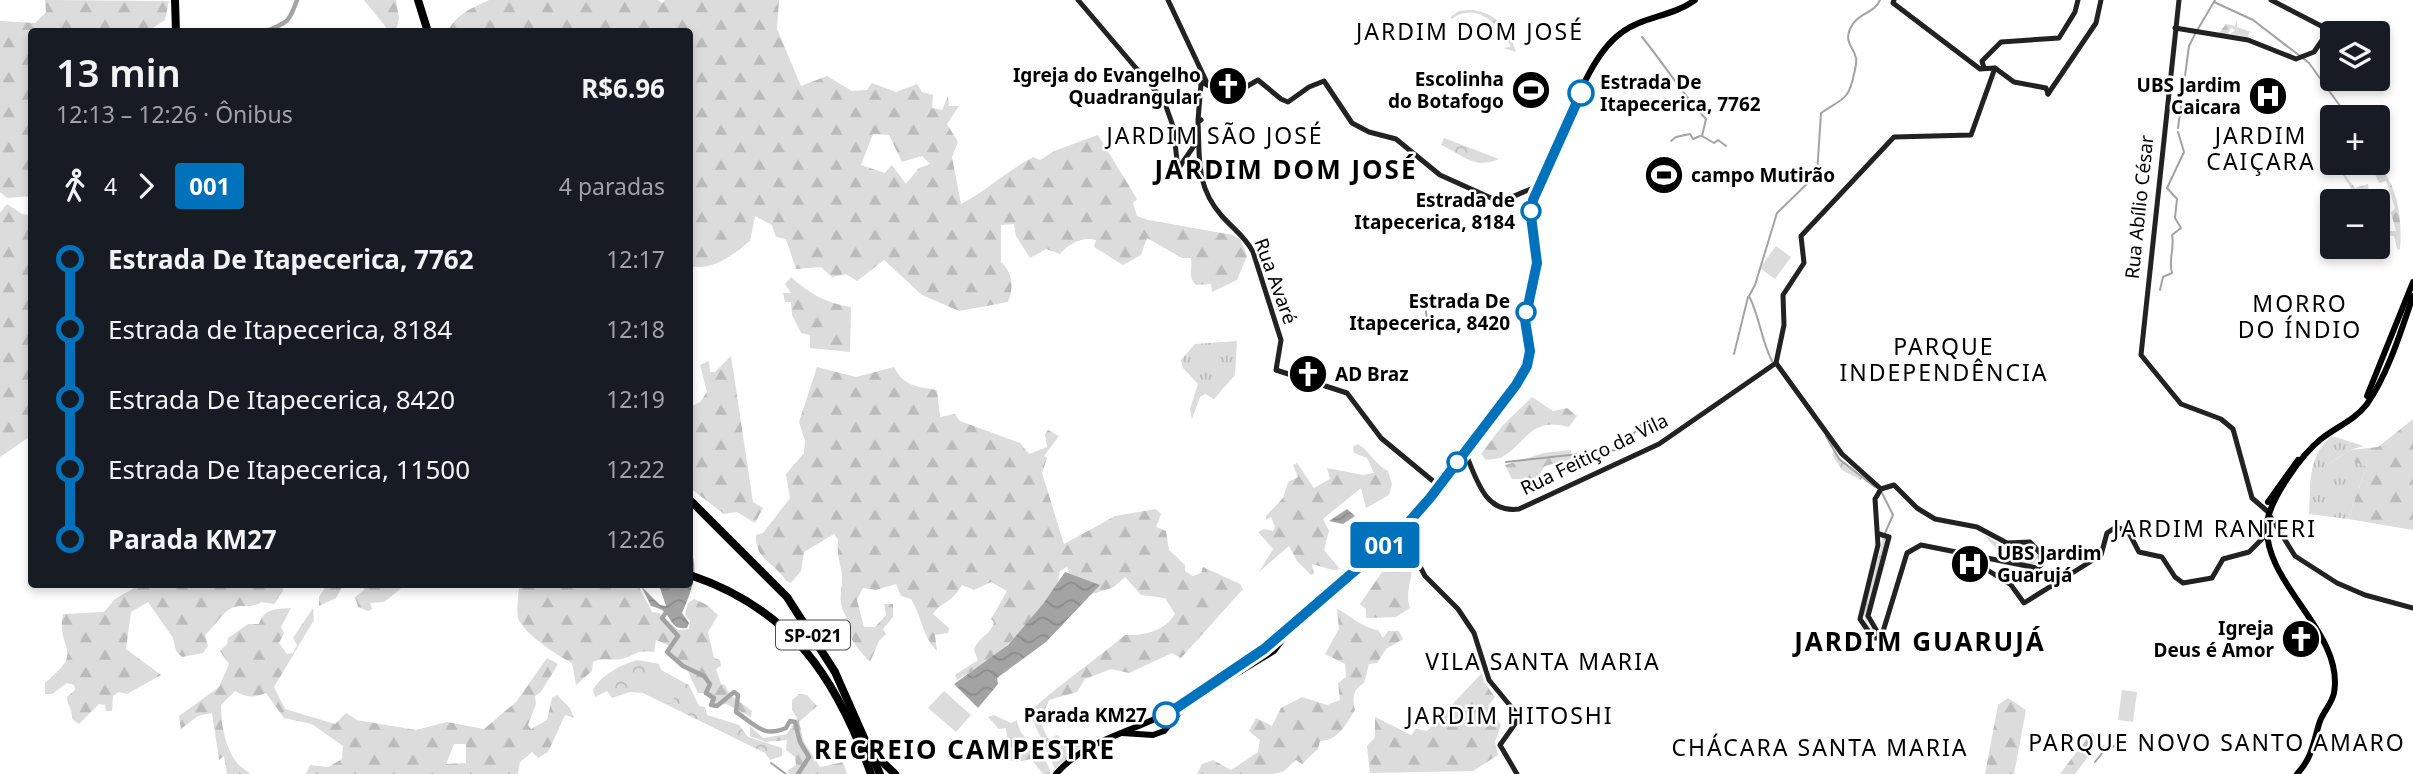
<!DOCTYPE html>
<html lang="pt">
<meta charset="utf-8">
<style>
:root{--surface:#171b24;--page:#20242c;--text:#f1f3f6;--muted:#9ea1a6}
body{margin:0;font-family:"Noto Sans",sans-serif;background:var(--page);color:var(--text);height:100vh;display:flex;flex-direction:column;font-size:26px;white-space:nowrap}
*{box-sizing:border-box;margin:0}
p{font-size:23px;color:var(--muted)}
.icon{flex:none;width:38px;height:38px;fill:none;stroke:currentColor;stroke-width:2;stroke-linecap:round;stroke-linejoin:round}
.map{position:relative;flex:1;overflow:hidden}
.drawer{position:absolute;left:28px;top:28px;width:665px;height:560px;display:flex;flex-direction:column;background:var(--surface);border-radius:7px;box-shadow:0 4px 10px #0003}
.drawer>*{flex:none}
.badge{padding:0 14px;border-radius:5px;font-size:24px;line-height:46px}
.controls{position:absolute;left:2320px;top:21px;display:grid;gap:14px}
.controls a{display:grid;place-items:center;width:70px;height:70px;border-radius:7px;background:var(--surface);box-shadow:0 4px 10px #0003;font-size:35px}
.map>.badge{position:absolute;translate:-50% -50%;box-shadow:0 0 0 4px #fff}
.legs{display:flex;align-items:center;gap:10px;height:77px;padding:0 28px;font-size:23px}
.legs p{margin-inline-start:auto}
.overview{display:flex;align-items:center;justify-content:space-between;height:119px;padding:0 28px}
h1{font-size:38px;font-weight:600;line-height:52px}
ul{padding:0 28px;list-style:none}
li{display:flex;align-items:center;gap:24px;height:70px;font-size:26px}
li i{display:grid;place-items:center;width:10px;height:100%;margin:0 9px;background:currentColor}
li i::after{content:'';width:18px;height:18px;margin:-9px;border:5px solid;border-radius:50%;background:var(--surface)}
li p{margin-inline-start:auto}
li:first-child i{background:linear-gradient(#0000 50%,currentColor 0)}
li:last-child i{background:linear-gradient(currentColor 50%,#0000 0)}
.map>svg:first-child{display:block}
.grass{fill:url(#grass-tufts)}
.forest{fill:url(#forest-firs);fill-rule:evenodd}
.park{fill:url(#park-crowns)}
.pitch{fill:#dcdcdc}
.water{fill:url(#water-waves)}
.lines{fill:none;stroke-linecap:round;stroke-linejoin:round}
.stream{stroke:#a3a3a3;stroke-width:2}
.river{stroke:#a3a3a3;stroke-width:4.5}
.secondary{stroke:#222;stroke-width:5}
.primary{stroke:#000;stroke-width:6}
.highway{stroke:#000;stroke-width:8}
.line-1-casing{stroke:#fff;stroke-width:16}
.line-1{stroke:#0072bc;stroke-width:10}
.stop-1-dot{fill:#fff;stroke:#0072bc;stroke-width:3.5}
.labels{text-anchor:middle;dominant-baseline:central;stroke-width:5;stroke-linejoin:round;paint-order:stroke}
.shield{fill:#fff;stroke:#4c4c4c;stroke-width:2}
.shield-label{font-size:18px;font-weight:bold;fill:#000}
.poi-label{font-size:19px;font-weight:bold;fill:#000;stroke:#fff;text-anchor:end}
.stop-label{font-size:19px;font-weight:bold;fill:#000;stroke:#fff;text-anchor:end}
.street-label{font-size:19px;fill:#000;stroke:#fff}
.quarter-label{font-size:23px;letter-spacing:2px;fill:#000;stroke:#fff}
.district-label{font-size:26px;font-weight:bold;letter-spacing:2px;fill:#000;stroke:#fff}
</style>
<div class="map">
<svg width="2413" height="774" viewBox="0 0 2413 774">
<defs>
<pattern id="grass-tufts" width="24" height="20" patternUnits="userSpaceOnUse" patternTransform="scale(1.75)"><rect width="24" height="20" fill="#dcdcdc"/><path d="M3 7l-1-3M5 7V3M7 7l1-3M15 17l-1-3M17 17v-4M19 17l1-3" fill="none" stroke="#bbb"/></pattern>
<pattern id="forest-firs" width="22" height="20" patternUnits="userSpaceOnUse" patternTransform="scale(1.75)"><rect width="22" height="20" fill="#dcdcdc"/><path d="M5 1l3.5 6h-7zM16 11l3.5 6h-7z" fill="#bbb"/></pattern>
<pattern id="park-crowns" width="20" height="18" patternUnits="userSpaceOnUse" patternTransform="scale(1.75)"><rect width="20" height="18" fill="#dcdcdc"/><path d="M2 6a3 3 0 1 1 6 0M12 15a3 3 0 1 1 6 0" fill="none" stroke="#bbb"/></pattern>
<pattern id="water-waves" width="16" height="10" patternUnits="userSpaceOnUse" patternTransform="scale(1.75)"><rect width="16" height="10" fill="#a3a3a3"/><path d="M0 5q4-4 8 0t8 0" fill="none" stroke="#8b8b8b"/></pattern>
</defs>
<rect width="100%" height="100%" fill="#fff"/>
<g class="grass">
<path d="M1237,341L1235,375L1214,399L1205,394L1200,397L1192,419L1190,409L1198,384L1183,368L1181,360L1195,344Z"/>
<path d="M2332,436L2364,446L2350,450L2329,464L2353,462L2367,466L2348,519L2309,514C2311,484 2307,456 2332,436Z"/>
</g>
<g class="forest">
<path d="M45,0L169,1L165,20L148,31L32,32L31,196L7,198L0,192V21L35,23L46,12Z"/>
<path d="M364,0H396L399,19L396,31H389Z"/>
<path d="M489,0H658L662,3L665,0H779L777,29L801,86L827,76L852,91L867,90L872,83L896,92L917,84L922,92L933,95L932,108L942,110L948,96L949,106H959L947,124L958,142L952,157L961,204C987,190 1007,171 1033,157L1040,160L1054,151L1098,135L1137,199L1133,203L1137,216L1148,220L1233,235L1241,240L1247,256L1237,280L1212,292L1211,284L1196,285C1187,275 1193,270 1191,258H1182L1147,238L1141,255L1123,265L1094,247L1096,240C1083,236 1068,244 1060,254L1046,249L1030,258L1016,236L1014,224L1001,225V262C1013,273 1014,287 1008,302L959,311L922,295L884,260L857,281L846,274L832,277L821,267L796,269L786,239L776,237L772,225L755,216L750,241C732,255 714,271 690,266V32L448,31C457,13 473,8 489,0ZM873,134L889,135L902,162L922,156L930,164L919,168L906,184L892,165L885,173L861,165Z"/>
<path d="M2237,21V27L2254,33L2249,32L2248,37L2230,34L2235,30L2231,28L2228,34L2219,33L2226,24L2235,26Z"/>
<path d="M2370,163C2398,171 2403,225 2400,250L2397,249L2394,236L2378,235V231H2396L2391,213L2395,208L2386,181L2379,183Z"/>
<path d="M2349,168L2351,170L2345,175L2355,188L2368,184L2370,201H2359L2341,172Z"/>
<path d="M7,204L22,214L31,215L32,435L0,457V213Z"/>
<path d="M791,277C808,293 828,304 851,307L850,352L810,348V335L801,333L792,315L791,302H785L783,293H791L785,284Z"/>
<path d="M731,356L753,502L763,508L755,523L737,512L724,514L690,488V407L700,402L707,392L700,365L709,361L710,372H715Z"/>
<path d="M817,367L856,377L894,367C903,386 918,387 937,390L940,417L955,414L960,421L1020,443L1029,454L1047,447L1045,434L1048,430L1059,436L1044,456L1047,458L1042,473L1064,544L1115,516L1156,509L1161,514L1156,527L1166,531L1169,550L1185,565V571L1193,576L1201,573L1203,567L1240,584L1243,589L1181,658L1172,653L1129,673L1111,669L1085,679L1077,692L1049,700L1040,721L1048,739L1057,735L1068,745L1078,742L1082,745L1055,769L1029,712C1060,684 1094,661 1125,635C1144,636 1165,631 1175,614L1165,598L1141,595L1125,577L1114,587L1089,595L1071,577L1067,567L1060,571L1056,593L1024,628L995,657L957,680L955,675L978,660L974,650C978,637 991,635 994,622L991,619L1007,591L991,582L974,590L962,585C951,604 942,601 933,614L949,628L948,633L935,635L937,651C922,636 922,617 911,599L901,596L896,584L876,590L863,588L857,600L864,627H875L886,615L884,604H893V617L883,629L886,634L879,641L870,662C858,649 844,634 846,616C835,600 845,586 841,569C839,559 837,553 838,540L834,534L804,552L801,571L791,583L786,581C775,562 755,561 756,535L763,533L790,498L786,474L804,453L805,441L799,422Z"/>
<path d="M1532,397L1553,411L1567,408L1577,416L1569,427C1530,416 1527,443 1502,457C1498,459 1490,459 1486,460L1481,454L1502,426Z"/>
<path d="M2413,419V530L2348,519L2367,466L2353,462L2341,472L2330,470L2329,464L2350,450L2378,447Z"/>
<path d="M1358,444C1371,452 1374,464 1388,471L1392,484L1389,495L1366,508L1361,488L1323,519L1329,531L1324,550L1340,569L1333,570L1312,564L1314,574L1311,575L1297,561L1289,546L1259,572L1273,549L1258,532L1264,529L1273,531L1275,527L1271,517L1266,520V516L1283,498L1288,482L1298,477L1293,465L1297,463L1314,488L1330,479L1327,468L1363,475L1374,473L1367,458L1354,453L1353,447Z"/>
<path d="M1571,450V459L1545,466L1536,479H1512L1505,465L1544,453Z"/>
<path d="M1409,550C1419,569 1403,587 1410,608L1396,617L1366,618V609L1360,604L1388,563L1392,566Z"/>
<path d="M327,584L343,585L336,598L319,606V597Z"/>
<path d="M139,585L282,584L283,591L274,604L261,602C252,609 244,604 234,607C221,612 215,627 205,635L208,646L203,653L182,657L176,651L173,638L148,602L131,612L126,649L161,675L127,694L119,692L113,696L112,711H106L105,705L99,704L79,724L72,719C73,710 67,706 67,697L75,690L74,685L67,683L52,694H45V683C87,648 56,653 63,614L104,612L115,599Z"/>
<path d="M363,585V584L405,585L384,602L370,603L372,609L368,611L358,607L355,597L364,590Z"/>
<path d="M519,585H638L652,612L659,613L678,630L689,629L690,621L685,614L688,603L694,599L707,605L718,615L708,632L714,658L720,660L721,666L716,669L721,684L725,685L729,694L752,711L751,717L726,704L716,705L704,693H698L686,667L668,651V645L656,640L654,652C631,650 637,656 621,659C611,661 603,657 593,662L592,671L576,685L572,663C558,656 523,633 518,618C516,608 519,594 519,585Z"/>
<path d="M291,608L281,627L284,633L279,643L287,654L293,653L297,645L293,638L313,608L314,620L274,687L285,709L335,724L346,713L357,720L416,730L447,722L484,729L516,702L547,658L558,664L541,692L535,696L536,704L528,725L531,729L547,720L552,698L557,695L570,708L574,718L565,715L548,752L538,758L532,752L520,762L518,774H306L310,765L328,767L342,759L343,746L312,724L284,718L266,693C254,698 247,698 235,691L221,705C221,726 225,747 237,763C240,767 247,770 250,774H227L224,756L219,760L212,713L198,716L181,729L179,716L219,687L229,664L220,651L227,644L228,638L248,624H259C264,608 276,609 291,608ZM454,744H466V763L446,764Z"/>
<path d="M1337,609C1352,616 1362,628 1378,630L1383,638L1388,631H1399L1403,639L1386,649L1377,663L1369,664L1364,683C1353,689 1352,699 1355,710C1346,724 1338,741 1320,741L1318,749L1302,764L1296,760L1284,771L1274,774H1197L1202,764L1213,760L1231,770L1258,752L1260,740L1249,731L1256,718L1272,726L1281,708L1302,697L1327,705L1340,700L1338,683L1346,677L1345,664L1325,654L1339,629Z"/>
<path d="M1482,673L1484,682L1495,697L1488,706L1501,725L1495,742L1498,755L1473,771L1370,773L1367,746L1375,737V717L1411,735L1416,729L1427,731Z"/>
<path d="M799,694L807,695L817,706L799,722L804,742L820,767L843,762L847,774H789L787,771L796,765L795,757L786,750L787,740L765,742L750,736V726L763,738L787,734L797,718L792,710V700Z"/>
<path d="M2008,698L2026,710L2014,774H1985L1998,705Z"/>
<path d="M994,715L1011,723L1017,720C1019,741 1047,752 1051,774H1043L1031,759L1017,762L1009,760L1006,728L999,729L988,717Z"/>
<path d="M2092,732L2099,742L2075,774H2060Z"/>
</g>
<g class="park">
<path d="M1469,10C1495,11 1509,28 1516,52L1503,48L1511,47C1502,26 1475,0 1452,19L1450,17L1459,11Z"/>
<path d="M1444,138L1499,159C1473,170 1462,154 1441,145Z"/>
<path d="M1835,450L1840,458L1863,477L1861,480L1842,470L1832,455Z"/>
<path d="M1984,535L2005,547L2029,546L2039,557V562C2019,573 1996,550 1984,535Z"/>
<path d="M1882,536L1887,538L1866,616L1868,625L1878,634L1876,638C1846,610 1882,570 1882,536Z"/>
<path d="M638,660L659,664L661,670L689,685L699,706L705,707L707,715L739,725L748,737L782,748V756L770,760L765,753L643,693L630,692L612,698L607,691L595,697L593,690C600,676 623,663 638,660Z"/>
</g>
<g class="pitch">
<path d="M1663,159L1679,182L1664,191L1650,168Z"/>
<path d="M1776,246L1791,257L1775,279L1760,268Z"/>
<path d="M2019,548L2022,554L2024,548L2034,550L2033,559L2022,555L2012,560L2009,554Z"/>
<path d="M651,669L681,683L671,704L641,690Z"/>
<path d="M2122,690L2137,692L2133,722L2118,720Z"/>
<path d="M944,691L971,715L956,732L928,708Z"/>
</g>
<g class="water">
<path d="M1347,509L1355,516L1343,524L1329,521Z"/>
<path d="M690,549C700,570 691,593 682,613L689,623L687,628C670,630 673,618 662,610C659,608 654,607 651,606L641,586L660,605L666,606L659,585L690,584Z"/>
<path d="M1065,572L1100,585L1046,642L997,678L998,684L978,708L954,684L1008,645L1043,604Z"/>
</g>
<g class="lines">
<g class="stream">
<path d="M2214,2L2253,20L2309,63L2348,117"/>
<path d="M2198,29L2215,0"/>
<path d="M1642,37C1665,65 1682,94 1706,119L1702,136L1714,143L1718,140L1726,146"/>
<path d="M2178,128L2189,46L2195,34"/>
<path d="M1671,141L1676,137L1690,134L1693,139L1700,136"/>
<path d="M2160,290L2163,277L2172,273C2168,259 2175,248 2172,235L2181,228L2175,218L2177,199L2167,188L2184,152L2178,132"/>
<path d="M1425,305L1427,320"/>
<path d="M1734,354L1748,297"/>
<path d="M1772,361C1761,340 1760,317 1749,296L1755,285L1777,213L1817,174L1821,113C1841,99 1849,101 1854,74C1855,70 1857,63 1856,58C1854,47 1844,43 1850,29C1856,13 1874,14 1880,0"/>
<path d="M1636,431L1644,421"/>
<path d="M1826,436L1839,459L1875,487"/>
<path d="M1506,462L1616,450L1626,444L1635,432"/>
<path d="M1882,493L1893,515L1885,533"/>
<path d="M2095,762L2103,752L2118,744"/>
<path d="M771,763L786,774"/>
</g>
<g class="river">
<path d="M264,32C287,22 288,25 297,0"/>
<path d="M667,611L662,618L678,636L667,652L683,666L704,676L710,684L706,693L714,698L711,705L717,706L734,692L738,695L736,712C756,725 763,738 786,728L790,721L795,722L800,742L809,757L798,774"/>
</g>
<g class="secondary">
<path d="M1078,0L1164,101L1173,126L1178,169"/>
<path d="M1168,0L1208,85"/>
<path d="M1894,0L1893,3L1980,69L1995,68L2014,82L2046,88L2048,94"/>
<path d="M2179,0L2141,355L2181,404L2221,419L2233,429L2252,498L2267,511L2295,556L2337,583L2365,595L2413,608"/>
<path d="M2175,28L2248,40L2296,59L2314,52L2329,30L2271,0"/>
<path d="M1984,68L1982,61L2001,42L2059,38L2075,12L2078,0"/>
<path d="M1201,82L1230,96L1258,80L1281,99L1288,102L1309,87L1324,81L1352,123L1369,132L1396,139L1440,175L1500,202L1538,186"/>
<path d="M2048,94L2096,23L2101,0"/>
<path d="M1198,120L1201,84"/>
<path d="M1201,120L1198,122C1200,157 1195,185 1221,215C1232,228 1245,236 1253,252L1281,340L1276,370L1347,393L1381,438L1439,486"/>
<path d="M1178,169L1196,143"/>
<path d="M1776,363L1784,325L1783,295L1804,263L1801,236L1894,137L1971,135L1995,68"/>
<path d="M1776,363L1842,454L1881,489"/>
<path d="M1465,452C1476,477 1484,514 1519,509L1659,444L1776,363"/>
<path d="M1894,485L1917,508L1935,519L1977,527L2007,543L2030,542L2041,554V565L2037,568L1921,545L1907,553L1881,638H1873L1860,619L1878,545L1875,499L1881,489Z"/>
<path d="M1401,531L1425,576L1458,609L1474,633L1489,680L1517,714V721L1500,745L1517,774"/>
<path d="M1879,534L1889,537L1868,616L1881,638"/>
<path d="M1967,557L2011,585L2024,603L2101,555L2107,533L2116,527L2128,531L2139,552L2162,557L2175,577L2183,583L2212,578L2223,559L2249,552L2267,534"/>
</g>
<g class="primary">
<path d="M2367,396L2413,282"/>
<path d="M2268,502L2298,460"/>
<path d="M1248,661L1285,630"/>
<path d="M1122,733L1153,735L1164,731L1185,705L1274,651L1295,623L1416,515L1516,385L1527,366L1530,351L1525,320L1537,263L1531,216L1533,200C1538,184 1546,170 1553,155C1570,119 1588,57 1621,33C1643,16 1672,17 1695,0"/>
<path d="M1056,774C1092,733 1143,733 1185,701"/>
<path d="M2297,774C2313,757 2313,742 2320,721C2324,711 2332,703 2334,693C2345,632 2262,584 2267,523C2270,499 2301,455 2321,439C2336,427 2355,420 2367,404C2388,374 2401,331 2413,296"/>
</g>
<g class="highway">
<path d="M175,0L176,32"/>
<path d="M418,0L428,32"/>
<path d="M690,500L787,597L835,672L880,774"/>
<path d="M690,575C791,609 836,677 871,774"/>
<path d="M875,755L895,774"/>
</g>
</g>
<g class="lines">
<g class="line-1-casing">
<path id="line-1" d="M1166,715L1264,649L1401,531L1430,498L1516,385L1527,366L1530,351L1525,320L1537,263L1531,216L1533,200L1581,93"/>
</g>
<use href="#line-1" class="line-1"/>
</g>
<defs>
<g id="church-disc" transform="scale(2.0125)"><circle r="9.5" fill="#000" stroke="#fff"/><path d="M-1.2-6h2.4v3.5h3.3v2.4h-3.3V6h-2.4V-.1h-3.3v-2.4h3.3Z" fill="#fff"/></g>
<g id="stadium-disc" transform="scale(2.0125)"><circle r="9.5" fill="#000" stroke="#fff"/><path d="M0-5a6.5 5 0 1 0 0 10a6.5 5 0 1 0 0-10ZM-3.5-1.8h7v3.6h-7Z" fill="#fff"/></g>
<g id="hospital-disc" transform="scale(2.0125)"><circle r="9.5" fill="#000" stroke="#fff"/><path d="M-5-5h3v3.5h4V-5h3V5h-3V1.5h-4V5h-3Z" fill="#fff"/></g>
</defs>
<g fill-rule="evenodd">
<use href="#church-disc" x="1228" y="86"/>
<use href="#stadium-disc" x="1531" y="90"/>
<use href="#hospital-disc" x="2268" y="96"/>
<use href="#stadium-disc" x="1664" y="175"/>
<use href="#church-disc" x="1308" y="374"/>
<use href="#hospital-disc" x="1970" y="564"/>
<use href="#church-disc" x="2301" y="639"/>
</g>
<g class="stop-1-dot">
<circle cx="1581" cy="93" r="12"/>
<circle cx="1531" cy="211" r="9"/>
<circle cx="1526" cy="312" r="9"/>
<circle cx="1457" cy="462" r="9"/>
<circle cx="1166" cy="715" r="12"/>
</g>
<g class="labels">
<rect class="shield" x="776" y="620.5" width="74" height="29" rx="5"/>
<g class="shield-label">
<text x="813" y="635">SP-021</text>
</g>
<g class="poi-label">
<text x="1201" y="75">Igreja do Evangelho<tspan x="1201" dy="22">Quadrangular</tspan></text>
<text x="1504" y="79">Escolinha<tspan x="1504" dy="22">do Botafogo</tspan></text>
<text x="2241" y="85">UBS Jardim<tspan x="2241" dy="22">Caicara</tspan></text>
<text x="1691" y="175" text-anchor="start">campo Mutirão</text>
<text x="1335" y="374" text-anchor="start">AD Braz</text>
<text x="1997" y="553" text-anchor="start">UBS Jardim<tspan x="1997" dy="22">Guarujá</tspan></text>
<text x="2274" y="628">Igreja<tspan x="2274" dy="22">Deus é Amor</tspan></text>
</g>
<g class="stop-label">
<text x="1600" y="82" text-anchor="start">Estrada De<tspan x="1600" dy="22">Itapecerica, 7762</tspan></text>
<text x="1515" y="200">Estrada de<tspan x="1515" dy="22">Itapecerica, 8184</tspan></text>
<text x="1510" y="301">Estrada De<tspan x="1510" dy="22">Itapecerica, 8420</tspan></text>
<text x="1147" y="715">Parada KM27</text>
</g>
<g class="street-label">
<text transform="translate(2139 207) rotate(-84)">Rua Abílio César</text>
<text transform="translate(1276 281) rotate(70)">Rua Avaré</text>
<text transform="translate(1594 454) rotate(-26)">Rua Feitiço da Vila</text>
</g>
<g class="quarter-label">
<text x="1470" y="31">JARDIM DOM JOSÉ</text>
<text x="1215" y="135">JARDIM SÃO JOSÉ</text>
<text x="2261" y="135">JARDIM<tspan x="2261" dy="26">CAIÇARA</tspan></text>
<text x="2300" y="303">MORRO<tspan x="2300" dy="26">DO ÍNDIO</tspan></text>
<text x="1944" y="346">PARQUE<tspan x="1944" dy="26">INDEPENDÊNCIA</tspan></text>
<text x="2215" y="528">JARDIM RANIERI</text>
<text x="1543" y="661">VILA SANTA MARIA</text>
<text x="1510" y="715">JARDIM HITOSHI</text>
<text x="2217" y="742">PARQUE NOVO SANTO AMARO</text>
<text x="1820" y="747">CHÁCARA SANTA MARIA</text>
</g>
<g class="district-label">
<text x="1286" y="169">JARDIM DOM JOSÉ</text>
<text x="1920" y="641">JARDIM GUARUJÁ</text>
<text x="965" y="749">RECREIO CAMPESTRE</text>
</g>
</g>
</svg>
<div class="controls">
<a><svg class="icon" aria-label="layers" viewBox="0 0 24 24"><path d="M12 4l9 5-9 5-9-5zM3 14l9 5 9-5"/></svg></a>
<a>+</a>
<a>−</a>
</div>
<b class="badge" style="left:1385px;top:545px;background:#0072bc;color:#fff">001</b>
<section class="drawer">
<div class="overview"><div><h1>13 min</h1><p>12:13 – 12:26 · Ônibus</p></div><b>R$6.96</b></div>
<div class="legs"><svg class="icon" aria-label="walk" viewBox="0 0 24 24"><circle cx="13" cy="4" r="2"/><path d="M13 8l-2 6 4 7M11 14l-3 7M7 12l3-4h3l4 4"/></svg>4<svg class="icon" aria-label="forward" viewBox="0 0 24 24"><path d="M9 5l7 7-7 7"/></svg><b class="badge" style="background:#0072bc;color:#fff">001</b><p>4 paradas</p></div>
<ul>
<li><i style="color:#0072bc"></i><b>Estrada De Itapecerica, 7762</b><p>12:17</p></li>
<li><i style="color:#0072bc"></i><span>Estrada de Itapecerica, 8184</span><p>12:18</p></li>
<li><i style="color:#0072bc"></i><span>Estrada De Itapecerica, 8420</span><p>12:19</p></li>
<li><i style="color:#0072bc"></i><span>Estrada De Itapecerica, 11500</span><p>12:22</p></li>
<li><i style="color:#0072bc"></i><b>Parada KM27</b><p>12:26</p></li>
</ul>
</section>
</div>
